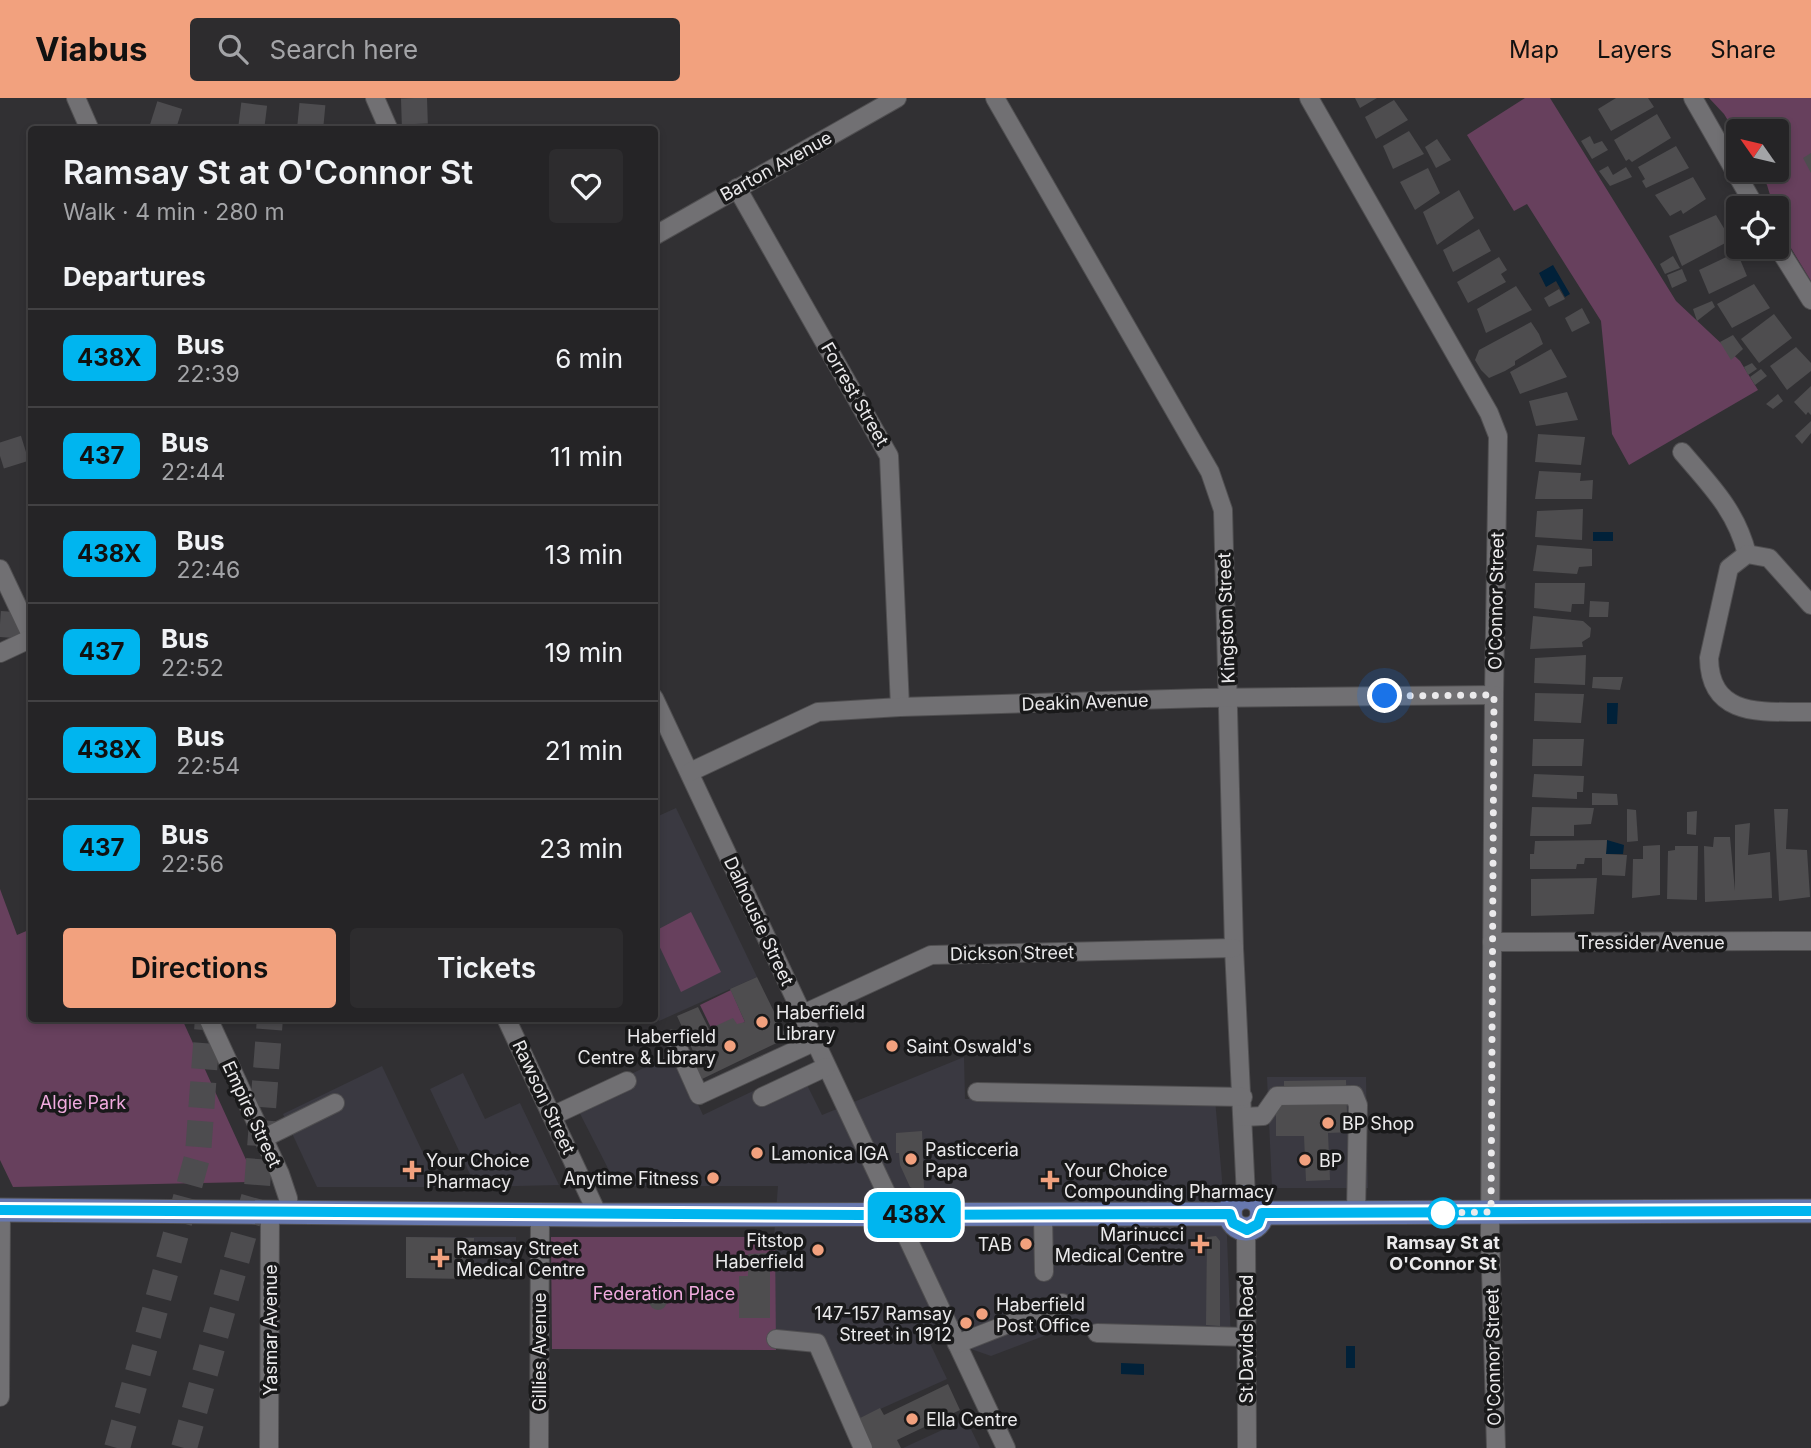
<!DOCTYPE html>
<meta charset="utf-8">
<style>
:root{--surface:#252426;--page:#2d2c2e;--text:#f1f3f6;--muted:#a3a4a7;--line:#424143;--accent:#f2a17e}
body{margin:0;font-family:Inter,sans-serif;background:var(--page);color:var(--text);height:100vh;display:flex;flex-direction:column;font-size:26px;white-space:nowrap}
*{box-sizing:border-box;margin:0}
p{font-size:23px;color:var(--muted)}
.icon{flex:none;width:38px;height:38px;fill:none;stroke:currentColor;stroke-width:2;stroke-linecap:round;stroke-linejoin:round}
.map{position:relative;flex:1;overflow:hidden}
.side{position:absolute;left:28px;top:28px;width:630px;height:896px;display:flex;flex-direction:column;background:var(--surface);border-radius:7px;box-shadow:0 4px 10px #0003,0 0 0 2px var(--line)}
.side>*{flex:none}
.badge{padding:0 14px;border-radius:10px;font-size:24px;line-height:46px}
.needle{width:46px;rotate:304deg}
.buttons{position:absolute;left:1726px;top:21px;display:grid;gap:14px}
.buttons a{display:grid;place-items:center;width:63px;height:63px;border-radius:7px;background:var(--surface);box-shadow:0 4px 10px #0003,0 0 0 2px var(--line);font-size:35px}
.you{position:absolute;width:35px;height:35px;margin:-18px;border:5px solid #fff;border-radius:50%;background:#1a73e8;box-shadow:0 0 0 10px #1a73e833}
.map>.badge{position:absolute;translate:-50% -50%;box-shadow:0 0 0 4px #fff}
h2{padding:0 35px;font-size:26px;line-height:63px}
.round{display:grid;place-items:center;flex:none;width:74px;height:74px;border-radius:7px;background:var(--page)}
.summary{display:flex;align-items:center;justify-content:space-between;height:119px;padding:0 35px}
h1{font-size:33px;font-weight:600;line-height:52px}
.cta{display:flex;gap:14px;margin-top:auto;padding:14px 35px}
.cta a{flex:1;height:80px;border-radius:7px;background:var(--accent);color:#111;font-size:28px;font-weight:600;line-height:80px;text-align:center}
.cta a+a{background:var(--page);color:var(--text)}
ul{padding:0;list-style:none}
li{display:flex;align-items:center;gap:21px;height:98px;padding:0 35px;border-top:2px solid var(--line)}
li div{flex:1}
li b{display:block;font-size:26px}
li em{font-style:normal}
li .badge{min-width:77px;font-weight:700;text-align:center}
header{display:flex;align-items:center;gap:42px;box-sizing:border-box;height:98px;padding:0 35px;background:var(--accent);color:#111}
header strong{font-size:33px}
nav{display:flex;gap:38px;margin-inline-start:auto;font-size:24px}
.search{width:490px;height:63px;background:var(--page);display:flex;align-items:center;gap:18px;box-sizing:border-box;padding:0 24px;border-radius:7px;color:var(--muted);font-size:26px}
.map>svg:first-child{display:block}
.built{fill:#3a3941}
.green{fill:#67405d}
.water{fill:#012139}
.building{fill:#4e4d4f}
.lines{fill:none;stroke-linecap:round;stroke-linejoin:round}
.highway-tunnel{stroke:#4d4c4f;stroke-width:26;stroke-dasharray:26 13;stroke-linecap:butt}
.minor-casing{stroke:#504f51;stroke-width:20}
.major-casing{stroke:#504f51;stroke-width:25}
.minor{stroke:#717073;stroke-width:18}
.major{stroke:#6778af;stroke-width:23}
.line-casing{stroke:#fff;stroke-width:16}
.line{stroke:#00b5ef;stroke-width:10}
.walk{stroke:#ebeaec;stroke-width:7;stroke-dasharray:0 12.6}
.poi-dot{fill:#f2a17e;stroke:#19191a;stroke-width:2.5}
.stop-dot{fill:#fff;stroke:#00b5ef;stroke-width:3.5}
.labels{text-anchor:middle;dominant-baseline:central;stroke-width:7;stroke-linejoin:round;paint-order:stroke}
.street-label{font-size:18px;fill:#ebeaec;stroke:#19191a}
.poi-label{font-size:18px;fill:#ebeaec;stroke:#19191a;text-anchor:start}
.park-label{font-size:18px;fill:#f1abdf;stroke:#19191a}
.stop-label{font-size:18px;font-weight:bold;fill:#ebeaec;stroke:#19191a}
</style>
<header>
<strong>Viabus</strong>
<div class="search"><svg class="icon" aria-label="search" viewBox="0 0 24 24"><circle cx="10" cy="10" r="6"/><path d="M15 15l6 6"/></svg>Search here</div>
<nav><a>Map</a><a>Layers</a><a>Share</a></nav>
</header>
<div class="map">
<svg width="1811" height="1350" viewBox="0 0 1811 1350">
<rect width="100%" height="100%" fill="#313033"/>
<g class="built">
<path d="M676,710L757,879L659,923L654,913V720Z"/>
<path d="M674,955L703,1017L799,971L822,1017L964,959L965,1001H1215L1227,1139L1231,1245L1096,1242L1081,1224L991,1258L925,1235L947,1281L858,1321L819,1236H776V1252L733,1139H774L778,1088H617L574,1004Z"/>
<path d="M382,968L439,1089H317L283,1016Z"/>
<path d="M463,975L485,1021L520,1005L559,1087L476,1089L430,991Z"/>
<path d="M1267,979H1366L1368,1090H1272Z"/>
<path d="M406,1139H516V1181L406,1180Z"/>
<path d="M966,1321L980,1350H903Z"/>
</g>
<g class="green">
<path d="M1525,0H1550L1676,203L1740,263L1758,292L1629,367L1612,336L1601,223L1527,106L1514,113L1467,37Z"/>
<path d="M1709,0H1811V183L1783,137L1776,110H1774L1767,87L1758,72H1776V33H1738V39L1724,16Z"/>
<path d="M0,791L17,837L31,831L32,920L182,921L253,1077L249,1084L13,1089L0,1062Z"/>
<path d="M691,814L721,874L681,894L655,839V833Z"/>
<path d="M731,892L745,924L715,938L700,907Z"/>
<path d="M551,1139H775L776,1252L552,1251Z"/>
</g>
<g class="water">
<path d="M1553,167L1570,196L1565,199L1556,183L1546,189L1539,175Z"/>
<rect x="1593" y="434" width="20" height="9"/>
<path d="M1607,605H1618L1617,626H1607Z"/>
<path d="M1607,742L1624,747L1623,756H1606Z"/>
<rect x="1346" y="1248" width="9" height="22"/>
<path d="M1121,1265L1144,1266V1277L1121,1276Z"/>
</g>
<g class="building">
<path d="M1355,0H1377L1360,10Z"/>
<path d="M1616,0H1648L1654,9L1611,33L1598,11Z"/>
<path d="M1394,2L1408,22L1376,41L1365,19Z"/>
<path d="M1657,16L1671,40L1632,64L1629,61L1626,63L1614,42Z"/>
<path d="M1409,33L1424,56L1393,71L1383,48Z"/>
<path d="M1590,38L1594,46L1602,43L1608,52L1592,61L1581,43Z"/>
<path d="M1437,41L1451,62L1436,70L1425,49Z"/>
<path d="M1676,48L1689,70L1646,90L1642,83L1645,81L1638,69Z"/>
<path d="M1811,55V75L1803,60Z"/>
<path d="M1608,68L1613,77L1626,69L1632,79L1610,88L1599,73Z"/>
<path d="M1428,70L1440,95L1415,112L1400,84Z"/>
<path d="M1693,79L1706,101L1683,116L1681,112L1670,118L1655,97Z"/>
<path d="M1459,92L1474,120L1437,147L1423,114Z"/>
<path d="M1716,117L1731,142L1682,168L1669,138Z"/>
<path d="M1479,131L1491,153L1453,174L1443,152Z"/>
<path d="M1737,154L1747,178L1709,196L1699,172Z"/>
<path d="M1673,158L1680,170L1665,176L1660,166Z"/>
<path d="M1499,159L1507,172L1501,176L1506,184L1468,205L1457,184Z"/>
<path d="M1682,171L1687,183L1672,190L1667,177Z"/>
<path d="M1754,186L1770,210L1732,230L1717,206Z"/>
<path d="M1516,188L1532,212L1486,235L1477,211Z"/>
<path d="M1559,191L1565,201L1549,209L1544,200Z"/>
<path d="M1712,203L1715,209L1697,223L1693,211Z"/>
<path d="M1582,210L1590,225L1572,234L1565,220Z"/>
<path d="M1774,216L1792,240L1759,265L1741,241Z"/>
<path d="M1531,224L1539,236L1543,246L1515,263V267L1505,273L1489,280L1481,272L1475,262L1479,252Z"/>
<path d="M1733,237L1743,251L1731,262L1720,244Z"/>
<path d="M1796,249L1811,265V273L1787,292L1770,268Z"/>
<path d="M1551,251L1567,279L1520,296L1510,274Z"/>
<path d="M1752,265L1757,271L1748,277L1744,269Z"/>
<path d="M1761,271L1767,278L1755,287L1750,279Z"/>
<path d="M1811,288V317L1808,314L1806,317L1794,304Z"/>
<path d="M1567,294L1578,322L1536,328L1529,303Z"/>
<path d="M1778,296L1783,303L1773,311L1766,306Z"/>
<path d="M1811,323V335L1802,346L1795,338Z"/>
<path d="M1538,336L1585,339L1581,367L1535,364Z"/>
<path d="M1539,373L1581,375L1580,383L1593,382L1592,401H1535Z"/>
<path d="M1583,411L1582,442L1535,439L1537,413Z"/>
<path d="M1537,447L1592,451V468L1579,469L1577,476L1533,473Z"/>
<path d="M1535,485H1585L1584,506H1572L1571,514L1534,510Z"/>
<path d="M1590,503L1609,504L1608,519H1589Z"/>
<path d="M1533,518L1583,523L1591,530L1590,539L1582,544L1583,549L1530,551Z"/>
<path d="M1586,557L1585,587L1534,585L1535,560Z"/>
<path d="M1593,579H1623L1620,592L1592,590Z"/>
<path d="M1535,595L1584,596L1581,625L1534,623Z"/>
<path d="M1533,641H1584L1582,668H1532Z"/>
<path d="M1534,676L1584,678L1583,694H1577V701L1532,699Z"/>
<path d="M1592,695L1617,696L1618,707H1592Z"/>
<path d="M1532,709L1594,710L1591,726L1574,727V738H1530Z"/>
<path d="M1627,711L1636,712L1638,743L1627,744Z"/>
<path d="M1774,711H1788L1786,751L1807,752L1810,799L1779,803Z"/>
<path d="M1697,713L1696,737L1687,736V714Z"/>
<path d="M1750,725L1748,757L1770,754L1772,800L1705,804L1704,748L1713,749L1714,739H1730L1735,793V727Z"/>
<path d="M1607,742L1606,756L1627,757L1625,778L1602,777V760H1585L1584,766H1577L1576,771H1530V756H1534L1535,743Z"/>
<path d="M1660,747V797L1632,800L1633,761H1643V748Z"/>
<path d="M1675,748H1698L1697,802L1667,801L1668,753L1675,752Z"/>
<path d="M1597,780L1594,816L1531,818V781Z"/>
<path d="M757,879L787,940L700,982L688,955L693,953L677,918L698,909L709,931L733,920L737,926L745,924L730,891Z"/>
<path d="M1346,982L1347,1016L1352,1014V1034L1328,1035L1330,1082L1306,1083L1304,1038H1276V1008L1284,993V983Z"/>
<path d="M922,1033L924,1091H914L910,1089L900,1067L899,1055H896V1035Z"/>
<path d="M1216,1138L1220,1143V1228L1206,1227L1207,1139Z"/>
<path d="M406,1139L474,1140L473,1181L406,1180Z"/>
<path d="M770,1155V1220H739V1178H748V1156Z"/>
<circle cx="658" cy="1203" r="9"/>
<path d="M948,1286L960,1312L897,1342L901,1350H871L858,1321L880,1310L884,1317Z"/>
</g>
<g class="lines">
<g class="highway-tunnel">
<path d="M414,0L415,32"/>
<path d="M162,32L172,0"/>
<path d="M251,32L255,0"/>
<path d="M310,32L313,0"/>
<path d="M0,358L32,348"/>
<path d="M0,526L15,527L32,521"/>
<path d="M117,1350L198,1056L208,920"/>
<path d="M184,1350L257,1089L270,920"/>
</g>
<g class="minor-casing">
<g id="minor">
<path d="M76,0L90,32"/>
<path d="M375,0L389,32"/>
<path d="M995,0L1210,374L1223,412L1234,850L1246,1099"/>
<path d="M1309,0L1489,315L1498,338L1494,597L1490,1137L1496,1350"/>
<path d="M1693,0L1756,110"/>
<path d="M737,90L889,358L900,609"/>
<path d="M654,138L897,0"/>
<path d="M1776,146L1811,202"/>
<path d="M1682,354C1710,387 1736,412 1747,456"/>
<path d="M0,471L32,539"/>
<path d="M1811,507L1769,460L1747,456L1729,470L1709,560C1710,622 1766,613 1811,614"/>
<path d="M0,555L32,540"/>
<path d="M654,600L1006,1350"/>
<path d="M690,674L818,614L900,609L1205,600L1494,597"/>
<path d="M1492,844L1811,843"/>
<path d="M803,916L931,857L1234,850"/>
<path d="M208,920L280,1076L288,1100L289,1114"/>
<path d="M506,920L598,1117"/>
<path d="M674,941L699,997L814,944"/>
<path d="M977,994L1243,999"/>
<path d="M762,999L826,969"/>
<path d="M552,1018L627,983"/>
<path d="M1243,1019L1263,1018L1277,998L1354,997L1358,1007L1356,1115"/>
<path d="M264,1040L335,1005"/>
<path d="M1043,1117L1044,1174"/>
<path d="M1246,1132L1247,1350"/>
<path d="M1097,1235L1246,1239"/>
<path d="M776,1241L817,1245L863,1350"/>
<path d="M957,1246L1062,1205"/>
<path d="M0,1299L1,1112"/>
<path d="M269,1350L270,1114"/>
<path d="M539,1350L540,1116"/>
</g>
</g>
<g class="major-casing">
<g id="major">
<circle cx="1246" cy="1115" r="16"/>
<path d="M0,1112L598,1117L1230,1116"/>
<path d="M1262,1115L1811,1113"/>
</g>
</g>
<use href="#minor" class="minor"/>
<use href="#major" class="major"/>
</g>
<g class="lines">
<g class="line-casing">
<path id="line" d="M0,1112L861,1117L1230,1116L1233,1125L1247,1132L1258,1126L1262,1115L1811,1113"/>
</g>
<use href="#line" class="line"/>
<path class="walk" d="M1385,598L1494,597L1491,1114L1437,1115H1443"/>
</g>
<g class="poi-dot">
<circle cx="762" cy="924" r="7"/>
<circle cx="730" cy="948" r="7"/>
<circle cx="892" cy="948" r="7"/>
<circle cx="1328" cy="1025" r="7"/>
<circle cx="757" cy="1055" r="7"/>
<circle cx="911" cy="1061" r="7"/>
<circle cx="1305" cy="1062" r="7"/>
<path d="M408.5 1061.5h7v7h7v7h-7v7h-7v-7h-7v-7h7z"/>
<circle cx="713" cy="1080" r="7"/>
<path d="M1046.5 1071.5h7v7h7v7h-7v7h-7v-7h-7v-7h7z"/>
<circle cx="1026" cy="1146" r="7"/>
<path d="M1196.5 1135.5h7v7h7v7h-7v7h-7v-7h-7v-7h7z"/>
<circle cx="818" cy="1152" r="7"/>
<path d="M436.5 1149.5h7v7h7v7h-7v7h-7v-7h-7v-7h7z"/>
<circle cx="982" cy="1216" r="7"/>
<circle cx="966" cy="1225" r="7"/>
<circle cx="912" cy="1321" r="7"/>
</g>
<circle class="stop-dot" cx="1443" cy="1115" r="14"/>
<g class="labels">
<g class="street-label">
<text transform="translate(776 68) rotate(-29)">Barton Avenue</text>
<text transform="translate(855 296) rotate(60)">Forrest Street</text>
<text transform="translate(1496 503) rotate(-89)">O'Connor Street</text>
<text transform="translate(1226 520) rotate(-92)">Kingston Street</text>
<text transform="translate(1085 604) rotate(-2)">Deakin Avenue</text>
<text transform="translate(759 823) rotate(65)">Dalhousie Street</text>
<text x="1651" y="844">Tressider Avenue</text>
<text transform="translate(1012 855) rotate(-1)">Dickson Street</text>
<text transform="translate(544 999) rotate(65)">Rawson Street</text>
<text transform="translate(252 1016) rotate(65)">Empire Street</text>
<text transform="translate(270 1232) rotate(-90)">Yasmar Avenue</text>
<text transform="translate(1246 1241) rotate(-90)">St Davids Road</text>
<text transform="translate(539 1254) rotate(-90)">Gillies Avenue</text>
<text transform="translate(1493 1259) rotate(-91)">O'Connor Street</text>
</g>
<g class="poi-label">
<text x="776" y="914">Haberfield<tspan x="776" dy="21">Library</tspan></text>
<text x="716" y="938" text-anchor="end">Haberfield<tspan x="716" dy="21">Centre &amp; Library</tspan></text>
<text x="906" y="948">Saint Oswald's</text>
<text x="1342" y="1025">BP Shop</text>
<text x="925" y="1051">Pasticceria<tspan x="925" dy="21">Papa</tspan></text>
<text x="771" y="1055">Lamonica IGA</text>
<text x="426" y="1062">Your Choice<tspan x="426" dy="21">Pharmacy</tspan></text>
<text x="1319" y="1062">BP</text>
<text x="1064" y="1072">Your Choice<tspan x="1064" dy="21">Compounding Pharmacy</tspan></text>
<text x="699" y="1080" text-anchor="end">Anytime Fitness</text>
<text x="1184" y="1136" text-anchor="end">Marinucci<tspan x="1184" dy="21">Medical Centre</tspan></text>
<text x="804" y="1142" text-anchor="end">Fitstop<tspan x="804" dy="21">Haberfield</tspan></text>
<text x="1012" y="1146" text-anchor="end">TAB</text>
<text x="456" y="1150">Ramsay Street<tspan x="456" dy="21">Medical Centre</tspan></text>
<text x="996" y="1206">Haberfield<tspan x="996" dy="21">Post Office</tspan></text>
<text x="952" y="1215" text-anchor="end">147-157 Ramsay<tspan x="952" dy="21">Street in 1912</tspan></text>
<text x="926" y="1321">Ella Centre</text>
</g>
<g class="park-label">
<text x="83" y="1004">Algie Park</text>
<text x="664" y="1195">Federation Place</text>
</g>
<g class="stop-label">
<text x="1443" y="1144">Ramsay St at<tspan x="1443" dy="21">O'Connor St</tspan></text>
</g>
</g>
</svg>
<div class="buttons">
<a><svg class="needle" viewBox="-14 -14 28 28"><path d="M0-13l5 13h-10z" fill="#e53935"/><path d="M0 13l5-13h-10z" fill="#a3a4a7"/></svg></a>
<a><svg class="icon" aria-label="locate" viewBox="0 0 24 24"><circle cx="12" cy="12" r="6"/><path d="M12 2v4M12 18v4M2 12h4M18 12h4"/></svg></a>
</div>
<div class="you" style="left:1385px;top:598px"></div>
<b class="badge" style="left:914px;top:1117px;background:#00b5ef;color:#111">438X</b>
<section class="side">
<div class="summary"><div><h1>Ramsay St at O'Connor St</h1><p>Walk · 4 min · 280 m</p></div><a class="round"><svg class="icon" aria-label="heart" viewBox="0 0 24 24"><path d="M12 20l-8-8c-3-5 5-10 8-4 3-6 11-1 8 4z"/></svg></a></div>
<h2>Departures</h2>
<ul>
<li><span class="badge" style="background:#00b5ef;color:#111">438X</span><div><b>Bus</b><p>22:39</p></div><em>6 min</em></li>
<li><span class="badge" style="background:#00b5ef;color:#111">437</span><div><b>Bus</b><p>22:44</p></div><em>11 min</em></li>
<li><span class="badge" style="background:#00b5ef;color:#111">438X</span><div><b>Bus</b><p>22:46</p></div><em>13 min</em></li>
<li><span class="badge" style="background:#00b5ef;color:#111">437</span><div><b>Bus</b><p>22:52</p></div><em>19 min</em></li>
<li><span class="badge" style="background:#00b5ef;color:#111">438X</span><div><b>Bus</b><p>22:54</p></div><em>21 min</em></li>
<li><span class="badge" style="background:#00b5ef;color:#111">437</span><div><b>Bus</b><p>22:56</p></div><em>23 min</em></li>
</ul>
<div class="cta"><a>Directions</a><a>Tickets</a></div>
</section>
</div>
